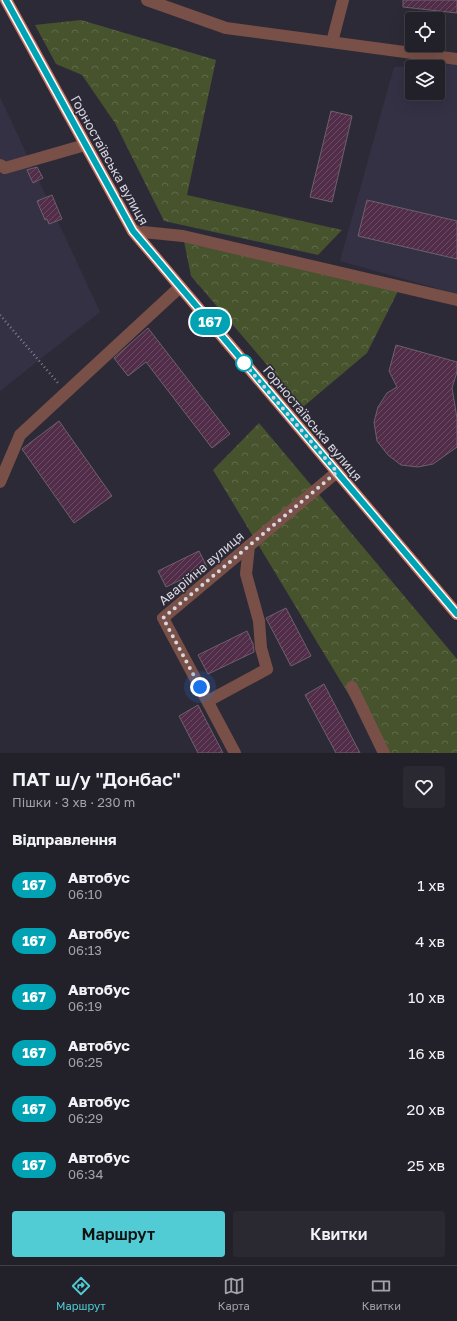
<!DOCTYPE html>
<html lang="uk">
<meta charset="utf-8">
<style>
:root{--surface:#222029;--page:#2a2831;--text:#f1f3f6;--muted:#a2a3a8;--line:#3f3e46;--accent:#51ccd5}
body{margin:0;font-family:"Golos Text",sans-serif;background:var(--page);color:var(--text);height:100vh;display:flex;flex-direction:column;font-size:15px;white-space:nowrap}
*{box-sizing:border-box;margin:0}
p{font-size:13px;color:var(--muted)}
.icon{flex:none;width:22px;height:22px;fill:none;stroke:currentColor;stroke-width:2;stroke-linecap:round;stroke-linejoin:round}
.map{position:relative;height:753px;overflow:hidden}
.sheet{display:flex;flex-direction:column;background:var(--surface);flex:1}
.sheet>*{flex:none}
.badge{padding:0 8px;border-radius:13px;font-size:14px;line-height:26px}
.fabs{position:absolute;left:405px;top:12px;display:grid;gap:8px}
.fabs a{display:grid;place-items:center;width:40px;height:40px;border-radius:4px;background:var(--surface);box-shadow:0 4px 16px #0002,0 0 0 1px var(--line);font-size:20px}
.you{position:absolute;width:20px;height:20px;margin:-10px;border:3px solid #fff;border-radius:50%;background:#1a73e8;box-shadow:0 0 0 6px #1a73e833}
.map>.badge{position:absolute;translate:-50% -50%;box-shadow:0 0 0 2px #fff}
h2{padding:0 12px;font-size:15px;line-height:36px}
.round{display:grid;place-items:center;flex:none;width:42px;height:42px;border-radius:4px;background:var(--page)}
.overview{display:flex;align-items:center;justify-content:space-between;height:68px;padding:0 12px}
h1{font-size:19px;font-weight:600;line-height:30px}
.primary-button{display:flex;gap:8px;margin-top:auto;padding:8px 12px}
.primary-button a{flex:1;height:46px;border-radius:4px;background:var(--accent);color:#111;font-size:16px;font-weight:600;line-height:46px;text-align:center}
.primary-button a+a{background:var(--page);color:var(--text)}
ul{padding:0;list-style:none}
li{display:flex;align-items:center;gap:12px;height:56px;padding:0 12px}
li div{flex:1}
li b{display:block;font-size:15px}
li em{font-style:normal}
li .badge{min-width:44px;font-weight:700;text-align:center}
.menu{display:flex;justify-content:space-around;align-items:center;height:56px;border-top:1px solid var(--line);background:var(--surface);font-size:11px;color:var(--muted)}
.menu a{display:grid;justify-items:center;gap:2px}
.menu .on{color:var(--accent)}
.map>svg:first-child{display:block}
.built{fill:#353145;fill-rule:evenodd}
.forest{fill:url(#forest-crowns)}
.building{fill:url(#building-hatch);stroke:#6e606a}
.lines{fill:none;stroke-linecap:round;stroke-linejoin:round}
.path{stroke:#817f8a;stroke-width:2.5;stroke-dasharray:1 3;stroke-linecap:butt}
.minor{stroke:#795047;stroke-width:12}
.major{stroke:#c3705e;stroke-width:12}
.line-casing{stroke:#fff;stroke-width:9}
.line{stroke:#00a3b4;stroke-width:6}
.walk{stroke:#d8d6df;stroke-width:4;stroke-dasharray:0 7.2}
.stop-dot{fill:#fff;stroke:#00a3b4;stroke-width:2}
.labels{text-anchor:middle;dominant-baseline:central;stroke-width:3;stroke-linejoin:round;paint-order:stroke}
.street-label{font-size:13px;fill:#d8d6df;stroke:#2d2a37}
</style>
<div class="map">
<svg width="457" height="753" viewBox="0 0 457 753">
<defs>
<pattern id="forest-crowns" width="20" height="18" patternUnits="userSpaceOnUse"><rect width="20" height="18" fill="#46532d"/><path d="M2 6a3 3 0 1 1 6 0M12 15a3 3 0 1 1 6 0" fill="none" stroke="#606b4b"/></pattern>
<pattern id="building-hatch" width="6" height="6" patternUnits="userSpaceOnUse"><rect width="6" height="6" fill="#512d4a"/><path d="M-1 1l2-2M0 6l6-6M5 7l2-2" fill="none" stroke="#694b64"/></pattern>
</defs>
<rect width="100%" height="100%" fill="#2d2a37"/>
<g class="built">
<path d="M457,64V294L340,261L394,67ZM412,67H438V93H412Z"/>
<path d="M0,97L100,312L0,391Z"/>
</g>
<g class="forest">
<path d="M81,20L216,60L187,195L342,230L318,255L164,221L115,123L82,75L56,64L35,25Z"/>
<path d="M183,236L401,285L367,353L303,407L191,276Z"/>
<path d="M259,423L457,659V753H384L213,470Z"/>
</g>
<g class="building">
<path d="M403,0H457V13L403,7Z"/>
<path d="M331,111L352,116L332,202L310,197Z"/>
<path d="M37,167L43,178L33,183L27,170Z"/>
<path d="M52,195L62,219L49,224L47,219L45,220L37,201Z"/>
<path d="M367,200L457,221V259L358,236Z"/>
<path d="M148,328L230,434L212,448L146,362L128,376L114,358Z"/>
<path d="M396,345L457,362V372L452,388L457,418V447L433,464L418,467L401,465L388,455L377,441L374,422L378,407L387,393L397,387L389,371Z"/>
<path d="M59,421L112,496L74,523L22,449Z"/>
<path d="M199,551L207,567L166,587L158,571Z"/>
<path d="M286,608L311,656L291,666L266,618Z"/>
<path d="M247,631L253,644L254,652L208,674L198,655Z"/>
<path d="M324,684L349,732L360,753H336L305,695Z"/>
<path d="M198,705L223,753H198L179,716Z"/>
</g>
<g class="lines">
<path class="path" d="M0,315L58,383"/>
<g class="minor">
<path d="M147,0L226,28L457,59"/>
<path d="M332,42L343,0"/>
<path d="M0,165L5,168L85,145"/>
<path d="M133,231L183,236L457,300"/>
<path d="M0,482L20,435L180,287"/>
<path d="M352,687L384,753"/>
<path d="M208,701L267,669L261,648L259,621L246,574L249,546"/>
<path d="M235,753L163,618L337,472"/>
</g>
<path class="major" d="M6,0L133,231L457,614"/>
</g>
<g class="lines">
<g class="line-casing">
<path id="line" d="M6,0L133,231L457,614"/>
</g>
<use href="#line" class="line"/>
<path class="walk" d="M200,687L163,618L337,472L244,363"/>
</g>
<circle class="stop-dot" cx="244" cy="363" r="8"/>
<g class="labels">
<g class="street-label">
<text transform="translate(110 160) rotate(61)">Горностаївська вулиця</text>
<text transform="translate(313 423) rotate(50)">Горностаївська вулиця</text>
<text transform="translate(201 568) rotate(-40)">Аварійна вулиця</text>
</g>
</g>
</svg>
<div class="fabs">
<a><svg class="icon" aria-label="locate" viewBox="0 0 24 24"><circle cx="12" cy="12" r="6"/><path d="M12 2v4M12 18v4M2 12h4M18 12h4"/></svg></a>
<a><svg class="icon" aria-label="layers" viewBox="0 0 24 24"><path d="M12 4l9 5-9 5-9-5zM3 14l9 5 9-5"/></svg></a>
</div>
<div class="you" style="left:200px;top:687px"></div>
<b class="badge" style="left:210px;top:322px;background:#00a3b4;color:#fff">167</b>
</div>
<section class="sheet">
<div class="overview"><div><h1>ПАТ ш/у &quot;Донбас&quot;</h1><p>Пішки · 3 хв · 230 m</p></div><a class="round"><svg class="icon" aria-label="heart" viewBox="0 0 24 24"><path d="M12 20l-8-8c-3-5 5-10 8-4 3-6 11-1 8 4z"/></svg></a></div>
<h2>Відправлення</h2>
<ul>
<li><span class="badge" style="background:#00a3b4;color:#fff">167</span><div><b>Автобус</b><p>06:10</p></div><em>1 хв</em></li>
<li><span class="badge" style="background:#00a3b4;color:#fff">167</span><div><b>Автобус</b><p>06:13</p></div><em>4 хв</em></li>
<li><span class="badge" style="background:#00a3b4;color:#fff">167</span><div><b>Автобус</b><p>06:19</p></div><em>10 хв</em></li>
<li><span class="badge" style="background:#00a3b4;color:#fff">167</span><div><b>Автобус</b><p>06:25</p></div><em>16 хв</em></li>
<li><span class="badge" style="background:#00a3b4;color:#fff">167</span><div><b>Автобус</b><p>06:29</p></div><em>20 хв</em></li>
<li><span class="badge" style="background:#00a3b4;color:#fff">167</span><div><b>Автобус</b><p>06:34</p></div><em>25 хв</em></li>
</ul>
<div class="primary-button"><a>Маршрут</a><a>Квитки</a></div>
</section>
<nav class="menu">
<a class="on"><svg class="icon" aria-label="directions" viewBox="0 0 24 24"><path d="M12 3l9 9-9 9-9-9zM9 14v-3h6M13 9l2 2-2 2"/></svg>Маршрут</a>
<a><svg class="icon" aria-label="map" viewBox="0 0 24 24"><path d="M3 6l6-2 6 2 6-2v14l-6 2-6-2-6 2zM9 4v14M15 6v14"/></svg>Карта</a>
<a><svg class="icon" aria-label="tickets" viewBox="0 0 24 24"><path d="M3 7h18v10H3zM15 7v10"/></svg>Квитки</a>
</nav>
